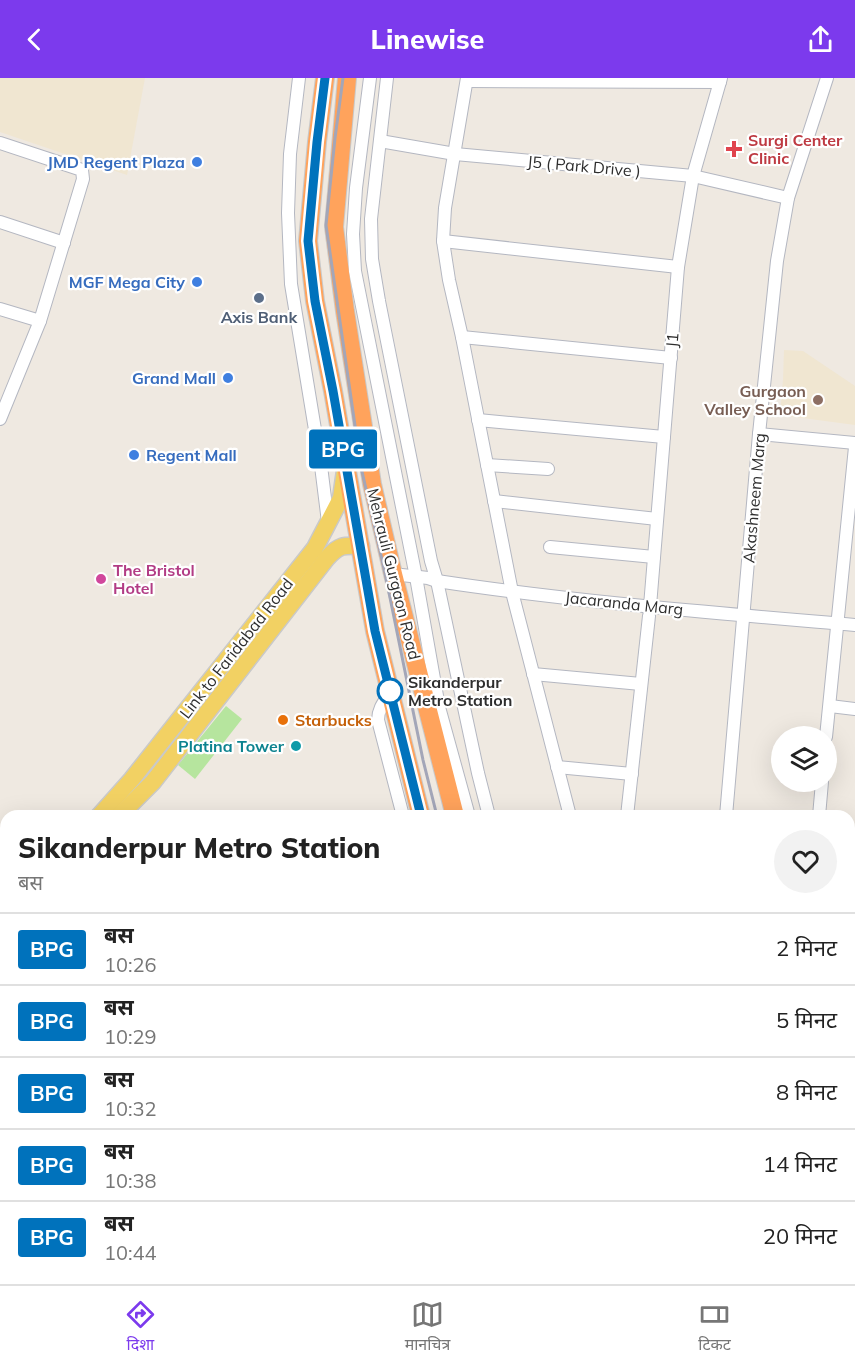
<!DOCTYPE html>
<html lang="hi">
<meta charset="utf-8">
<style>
:root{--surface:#fff;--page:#f2f2f2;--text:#222;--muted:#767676;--line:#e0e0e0;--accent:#7c3aed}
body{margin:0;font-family:Mulish,"Noto Sans Devanagari",sans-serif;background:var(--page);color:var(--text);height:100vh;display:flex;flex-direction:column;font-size:22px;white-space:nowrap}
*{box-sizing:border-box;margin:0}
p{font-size:20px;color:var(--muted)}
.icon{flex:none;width:33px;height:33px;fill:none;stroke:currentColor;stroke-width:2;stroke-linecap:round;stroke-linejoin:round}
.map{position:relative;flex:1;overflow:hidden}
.side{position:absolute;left:0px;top:732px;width:855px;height:474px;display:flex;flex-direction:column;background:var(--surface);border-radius:18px 18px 0 0;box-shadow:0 6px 24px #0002}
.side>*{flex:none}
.badge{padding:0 12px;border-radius:4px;font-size:21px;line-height:39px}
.tools{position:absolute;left:771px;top:648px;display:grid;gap:12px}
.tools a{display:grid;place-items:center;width:66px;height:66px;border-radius:50%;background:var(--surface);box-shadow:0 6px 24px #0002;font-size:30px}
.map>.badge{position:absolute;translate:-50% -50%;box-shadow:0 0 0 3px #fff}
.round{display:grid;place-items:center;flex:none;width:63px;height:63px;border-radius:32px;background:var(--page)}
.headline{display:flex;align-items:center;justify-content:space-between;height:102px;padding:0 18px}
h1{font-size:28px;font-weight:800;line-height:45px}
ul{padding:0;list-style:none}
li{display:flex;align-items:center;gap:18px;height:72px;padding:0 18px;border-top:2px solid var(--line)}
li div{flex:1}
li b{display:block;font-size:22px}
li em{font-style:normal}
li .badge{min-width:66px;font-weight:700;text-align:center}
header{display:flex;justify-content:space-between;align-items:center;height:78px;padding:0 18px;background:var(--accent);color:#fff;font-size:27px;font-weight:800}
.tab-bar{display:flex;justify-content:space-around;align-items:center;height:84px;border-top:2px solid var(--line);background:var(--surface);font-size:16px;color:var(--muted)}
.tab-bar a{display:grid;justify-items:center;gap:3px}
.tab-bar .selected{color:var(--accent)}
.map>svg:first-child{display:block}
.education{fill:#f0e6d1}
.green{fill:#b6e59e}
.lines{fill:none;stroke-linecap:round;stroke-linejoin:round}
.major-tunnel{stroke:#c8c4bd;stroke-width:16;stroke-dasharray:16 8;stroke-linecap:butt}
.minor-casing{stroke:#b4b7c1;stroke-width:14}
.major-casing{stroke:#c9c9c9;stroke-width:19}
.highway-casing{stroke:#c9c9c9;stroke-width:20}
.minor{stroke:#fff;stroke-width:12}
.major{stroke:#f2d163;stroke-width:16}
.highway{stroke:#ffa35c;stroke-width:18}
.rail{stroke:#a3a6b8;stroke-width:3}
.line-casing{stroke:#fff;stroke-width:14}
.line{stroke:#0072bc;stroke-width:9}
.health-dot{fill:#e0444e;stroke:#fff;stroke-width:2}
.shop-dot{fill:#3f7fe0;stroke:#fff;stroke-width:2}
.service-dot{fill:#5c6f8a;stroke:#fff;stroke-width:2}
.education-dot{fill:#8d6e63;stroke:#fff;stroke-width:2}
.hotel-dot{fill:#d1479c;stroke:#fff;stroke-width:2}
.stop-dot{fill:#fff;stroke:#0072bc;stroke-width:3}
.food-dot{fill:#e8710a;stroke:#fff;stroke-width:2}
.culture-dot{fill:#0f9aa8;stroke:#fff;stroke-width:2}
.labels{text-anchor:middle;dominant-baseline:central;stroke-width:4.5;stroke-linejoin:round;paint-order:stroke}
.health-label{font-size:16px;font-weight:bold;fill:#be3a42;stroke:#fff;text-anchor:start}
.shop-label{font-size:16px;font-weight:bold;fill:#366cbe;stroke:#fff;text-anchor:end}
.street-label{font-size:16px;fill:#2e2e2e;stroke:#fff}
.service-label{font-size:16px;font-weight:bold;fill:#4e5e75;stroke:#fff}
.education-label{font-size:16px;font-weight:bold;fill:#785e54;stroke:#fff;text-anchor:end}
.hotel-label{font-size:16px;font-weight:bold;fill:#b23c85;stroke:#fff;text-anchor:start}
.stop-label{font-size:16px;font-weight:bold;fill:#2e2e2e;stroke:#fff;text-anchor:start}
.food-label{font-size:16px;font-weight:bold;fill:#c56008;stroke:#fff;text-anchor:start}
.culture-label{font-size:16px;font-weight:bold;fill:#0d838f;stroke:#fff;text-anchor:end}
</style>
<header><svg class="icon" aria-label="back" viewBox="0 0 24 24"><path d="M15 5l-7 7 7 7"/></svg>Linewise<svg class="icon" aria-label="share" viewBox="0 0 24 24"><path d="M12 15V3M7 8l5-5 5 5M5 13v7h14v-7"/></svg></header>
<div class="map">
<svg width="855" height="1206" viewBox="0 0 855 1206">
<rect width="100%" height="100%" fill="#efe9e1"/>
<g class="education">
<path d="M0,0H145L127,97L0,54Z"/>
<path d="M784,272L803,273L855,308V347L780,337L783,302Z"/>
</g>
<path class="green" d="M226,628L242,641L195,701L178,687Z"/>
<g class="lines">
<g class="major-tunnel">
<path d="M849,959L855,960"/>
<path d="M849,979H855"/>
</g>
<g class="minor-casing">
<g id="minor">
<path d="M299,0L290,76L288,135L291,206L321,388L328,444"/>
<path d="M370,0L356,110L353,156L355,193L416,499L439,629L469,738"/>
<path d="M387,0L371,141L372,181L379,223L431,483L437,503L478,695L489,738"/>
<path d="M467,0L445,130L443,163L449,202L462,259L512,514L570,738"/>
<path d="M467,3L720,4"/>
<path d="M380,63L455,76L693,98L788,120"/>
<path d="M0,65L82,92L83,101L40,243L0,341"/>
<path d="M0,144L64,165"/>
<path d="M443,163L678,189"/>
<path d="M0,231L40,243"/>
<path d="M462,259L671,280"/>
<path d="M478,342L664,359"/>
<path d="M759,356L855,365"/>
<path d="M487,387L548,391"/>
<path d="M494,423L657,441"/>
<path d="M550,469L654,479"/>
<path d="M393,496L428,500L437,503C576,524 716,535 855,547"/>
<path d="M650,528L678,189L693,98L721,0"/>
<path d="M533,596L641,606"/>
<path d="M390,615C384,624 378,631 378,642L403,738"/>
<path d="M830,628L855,631"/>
<path d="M826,659L855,369"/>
<path d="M557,689L632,696"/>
<path d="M627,738L649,538"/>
<path d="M726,738L759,356L777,183L788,120L827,0"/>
<path d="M819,738L822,704"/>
<path d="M0,762L6,761"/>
<path d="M0,809L6,808"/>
<path d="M849,860L855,861"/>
<path d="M849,909L855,910"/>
<path d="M0,989L6,979"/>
<path d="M0,1128L6,1120"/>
<path d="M84,1200L93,1206"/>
<path d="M529,1200L530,1206"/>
<path d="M612,1200V1202L622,1206"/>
<path d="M65,1206L69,1200"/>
<path d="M143,1206L147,1200"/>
<path d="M174,1206L177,1200"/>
<path d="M285,1206L286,1200"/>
<path d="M500,1206L503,1200"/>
</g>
</g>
<g class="major-casing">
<g id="major">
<path d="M99,738L132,701L315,470L341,420L345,393"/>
<path d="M119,738L153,704L327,480C339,467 343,467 361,468"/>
<path d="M0,775L6,774"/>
<path d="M0,796H6"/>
<path d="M0,843L4,867"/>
<path d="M0,897L6,888"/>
<path d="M849,1147L855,1135"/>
<path d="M820,1206L823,1200"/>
</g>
</g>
<g class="highway-casing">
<g id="highway">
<path d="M325,0L317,64L308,163L315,223L333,313L375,553L421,738"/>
<path d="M347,0L334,149L345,233L372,406L393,496L455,738"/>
<path d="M849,944H855"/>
<path d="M849,1183L855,1174"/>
<path d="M762,1200L763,1206"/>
<path d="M834,1206L838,1200"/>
</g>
</g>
<use href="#minor" class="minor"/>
<use href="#major" class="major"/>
<use href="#highway" class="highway"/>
<g class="rail">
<path d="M343,0L335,60L326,147L361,389L385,495L423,682L437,738"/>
<path d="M0,784H6"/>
<path d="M849,972H855"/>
<path d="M518,1200L519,1206"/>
</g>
</g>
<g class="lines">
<g class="line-casing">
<path id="line" d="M325,0L317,64L308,163L315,223L333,313L375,553L421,738"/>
</g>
<use href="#line" class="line"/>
</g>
<path class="health-dot" d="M731 62h6v6h6v6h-6v6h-6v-6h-6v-6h6z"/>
<g class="shop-dot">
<circle cx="197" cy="84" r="6"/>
<circle cx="197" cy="204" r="6"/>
<circle cx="228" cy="300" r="6"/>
<circle cx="134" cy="377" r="6"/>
</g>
<circle class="service-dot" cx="259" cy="220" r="6"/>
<circle class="education-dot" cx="818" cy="322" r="6"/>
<circle class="hotel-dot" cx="101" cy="501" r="6"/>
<circle class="stop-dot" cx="390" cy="613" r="12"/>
<circle class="food-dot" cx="283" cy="642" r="6"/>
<circle class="culture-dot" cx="296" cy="668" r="6"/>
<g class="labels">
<g class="health-label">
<text x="748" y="62">Surgi Center<tspan x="748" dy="18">Clinic</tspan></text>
</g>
<g class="shop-label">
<text x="185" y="84">JMD Regent Plaza</text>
<text x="185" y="204">MGF Mega City</text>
<text x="216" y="300">Grand Mall</text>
<text x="146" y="377" text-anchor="start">Regent Mall</text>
</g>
<g class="street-label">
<text transform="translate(584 88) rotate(5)">J5 ( Park Drive )</text>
<text transform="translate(672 262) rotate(-85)">J1</text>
<text transform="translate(754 420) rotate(-85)">Akashneem Marg</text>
<text transform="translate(394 496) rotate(76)">Mehrauli Gurgaon Road</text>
<text transform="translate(624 525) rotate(6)">Jacaranda Marg</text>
<text transform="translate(236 570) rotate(-52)">Link to Faridabad Road</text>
</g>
<g class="service-label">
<text x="259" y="239">Axis Bank</text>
</g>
<g class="education-label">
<text x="806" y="313">Gurgaon<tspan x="806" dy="18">Valley School</tspan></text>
</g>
<g class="hotel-label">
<text x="113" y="492">The Bristol<tspan x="113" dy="18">Hotel</tspan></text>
</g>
<g class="stop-label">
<text x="408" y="604">Sikanderpur<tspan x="408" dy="18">Metro Station</tspan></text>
</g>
<g class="food-label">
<text x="295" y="642">Starbucks</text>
</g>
<g class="culture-label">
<text x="284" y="668">Platina Tower</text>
</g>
</g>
</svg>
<div class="tools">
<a><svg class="icon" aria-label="layers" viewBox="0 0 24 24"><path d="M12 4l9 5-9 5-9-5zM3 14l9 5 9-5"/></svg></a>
</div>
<b class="badge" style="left:343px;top:371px;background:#0072bc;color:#fff">BPG</b>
<section class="side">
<div class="headline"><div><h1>Sikanderpur Metro Station</h1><p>बस</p></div><a class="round"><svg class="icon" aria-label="heart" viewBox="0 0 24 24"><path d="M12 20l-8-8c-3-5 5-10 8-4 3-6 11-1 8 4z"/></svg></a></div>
<ul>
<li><span class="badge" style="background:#0072bc;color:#fff">BPG</span><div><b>बस</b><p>10:26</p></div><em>2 मिनट</em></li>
<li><span class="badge" style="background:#0072bc;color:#fff">BPG</span><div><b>बस</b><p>10:29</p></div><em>5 मिनट</em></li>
<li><span class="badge" style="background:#0072bc;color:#fff">BPG</span><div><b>बस</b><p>10:32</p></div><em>8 मिनट</em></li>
<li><span class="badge" style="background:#0072bc;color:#fff">BPG</span><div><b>बस</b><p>10:38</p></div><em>14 मिनट</em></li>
<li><span class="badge" style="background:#0072bc;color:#fff">BPG</span><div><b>बस</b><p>10:44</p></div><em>20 मिनट</em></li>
</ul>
</section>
</div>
<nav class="tab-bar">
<a class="selected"><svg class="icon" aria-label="directions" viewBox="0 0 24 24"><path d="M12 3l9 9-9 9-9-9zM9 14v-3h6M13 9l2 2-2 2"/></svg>दिशा</a>
<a><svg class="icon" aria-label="map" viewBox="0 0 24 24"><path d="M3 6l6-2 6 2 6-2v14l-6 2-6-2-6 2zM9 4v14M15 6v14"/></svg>मानचित्र</a>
<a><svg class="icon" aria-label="tickets" viewBox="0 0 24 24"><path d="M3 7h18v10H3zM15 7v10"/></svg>टिकट</a>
</nav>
